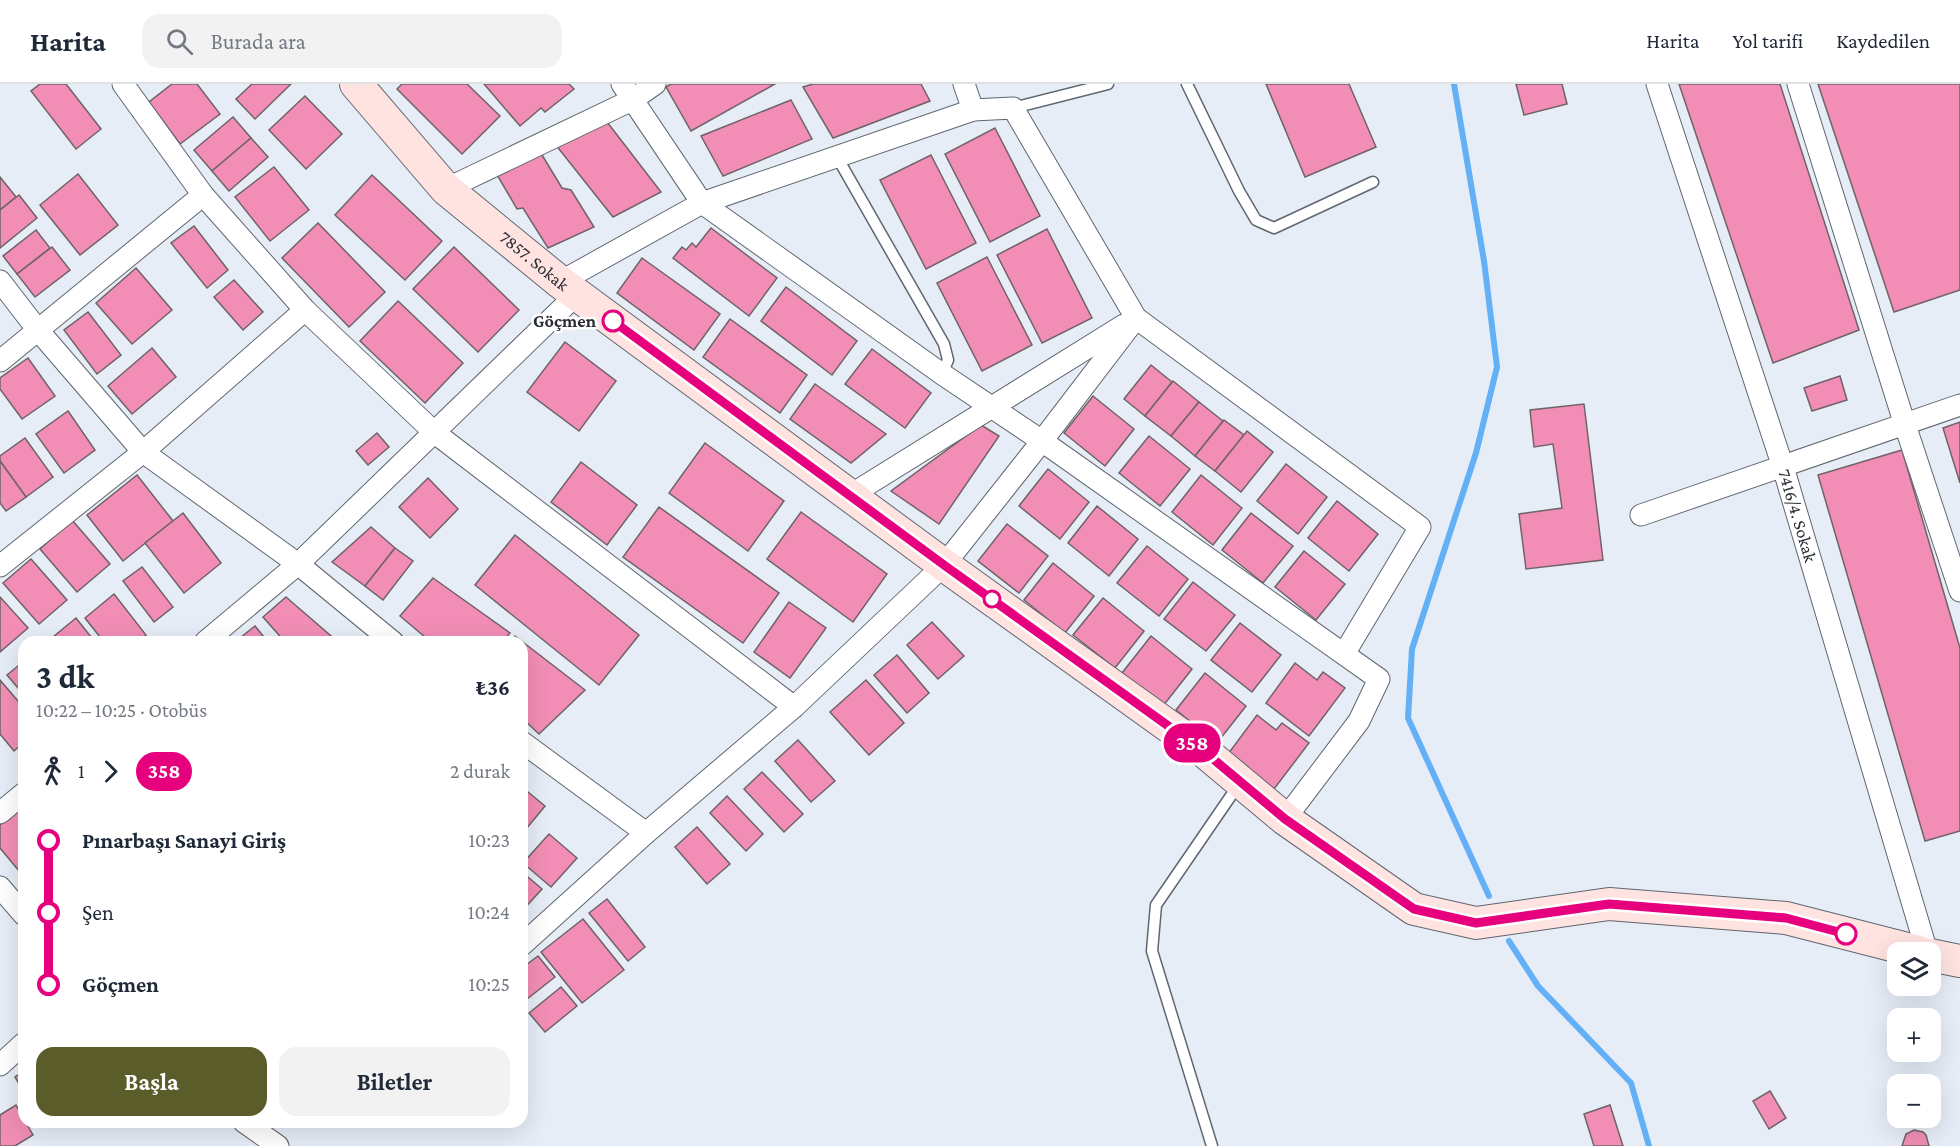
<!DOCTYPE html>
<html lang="tr">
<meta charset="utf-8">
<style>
:root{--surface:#fff;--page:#f2f2f3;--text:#1f2937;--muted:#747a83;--line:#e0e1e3;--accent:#5a5c29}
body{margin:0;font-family:"Crimson Pro",serif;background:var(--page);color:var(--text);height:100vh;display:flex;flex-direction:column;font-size:22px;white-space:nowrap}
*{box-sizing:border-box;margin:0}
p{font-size:20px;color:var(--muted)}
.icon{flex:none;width:33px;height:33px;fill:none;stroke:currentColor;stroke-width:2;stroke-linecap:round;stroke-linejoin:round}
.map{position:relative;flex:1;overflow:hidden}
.sheet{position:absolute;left:18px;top:552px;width:510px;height:492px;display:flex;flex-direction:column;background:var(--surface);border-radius:18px;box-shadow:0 6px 24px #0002}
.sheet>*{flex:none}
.badge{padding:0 12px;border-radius:20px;font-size:21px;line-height:39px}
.tools{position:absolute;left:1887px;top:858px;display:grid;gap:12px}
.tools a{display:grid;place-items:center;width:54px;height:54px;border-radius:12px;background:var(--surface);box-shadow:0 6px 24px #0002;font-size:30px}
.map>.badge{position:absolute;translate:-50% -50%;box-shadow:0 0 0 3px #fff}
.legs{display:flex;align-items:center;gap:9px;height:66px;padding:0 18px;font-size:20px}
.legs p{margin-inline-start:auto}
.overview{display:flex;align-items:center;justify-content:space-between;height:102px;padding:0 18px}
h1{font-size:33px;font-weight:700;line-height:45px}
.action{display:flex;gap:12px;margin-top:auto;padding:12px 18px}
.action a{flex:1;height:69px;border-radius:18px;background:var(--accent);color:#fff;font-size:24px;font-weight:700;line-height:69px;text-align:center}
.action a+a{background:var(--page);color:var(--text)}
ul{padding:0 18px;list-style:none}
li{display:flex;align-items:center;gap:21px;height:72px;font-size:22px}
li i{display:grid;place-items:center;width:9px;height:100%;margin:0 8px;background:currentColor}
li i::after{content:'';width:15px;height:15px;margin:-8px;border:4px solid;border-radius:50%;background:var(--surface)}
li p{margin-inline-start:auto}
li:first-child i{background:linear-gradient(#0000 50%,currentColor 0)}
li:last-child i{background:linear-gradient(currentColor 50%,#0000 0)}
header{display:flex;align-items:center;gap:36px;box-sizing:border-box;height:84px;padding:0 30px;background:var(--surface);border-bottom:2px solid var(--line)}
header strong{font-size:28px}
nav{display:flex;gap:33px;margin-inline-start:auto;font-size:21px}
.search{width:420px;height:54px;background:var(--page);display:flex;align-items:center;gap:15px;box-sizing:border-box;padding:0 21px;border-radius:18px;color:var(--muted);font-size:22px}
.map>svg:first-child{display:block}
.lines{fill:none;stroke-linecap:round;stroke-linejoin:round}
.stream{stroke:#64b0f6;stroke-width:6}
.building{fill:#f28eb5;stroke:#6f6367;stroke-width:1.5}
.lane-casing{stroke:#60666f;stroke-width:13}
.street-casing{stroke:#60666f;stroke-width:23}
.secondary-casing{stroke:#60666f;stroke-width:34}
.lane{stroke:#fff;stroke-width:10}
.street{stroke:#fff;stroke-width:21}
.secondary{stroke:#fee3e1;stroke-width:32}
.line-1-casing{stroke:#fff;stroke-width:14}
.line-1{stroke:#e6007e;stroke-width:9}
.stop-1-dot{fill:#fff;stroke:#e6007e;stroke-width:3}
.labels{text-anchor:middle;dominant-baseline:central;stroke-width:5;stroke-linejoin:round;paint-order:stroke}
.street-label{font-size:18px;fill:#2a2d31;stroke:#fff}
.stop-label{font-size:18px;font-weight:bold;fill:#2a2d31;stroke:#fff;text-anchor:end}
</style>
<header>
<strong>Harita</strong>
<div class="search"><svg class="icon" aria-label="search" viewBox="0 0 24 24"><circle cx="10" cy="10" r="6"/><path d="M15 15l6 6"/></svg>Burada ara</div>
<nav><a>Harita</a><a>Yol tarifi</a><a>Kaydedilen</a></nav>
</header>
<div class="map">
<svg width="1960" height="1062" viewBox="0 0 1960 1062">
<rect width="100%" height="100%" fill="#e6edf7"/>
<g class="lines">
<g class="stream">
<path d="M1454,0L1484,177L1497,283L1476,369L1412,565L1408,634L1489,812"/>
<path d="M1509,857L1538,902L1631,999L1649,1062"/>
</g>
</g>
<g class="building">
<path d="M40,0H66L101,45L76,65L31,7Z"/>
<path d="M172,0H197L220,30L180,60L149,18Z"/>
<path d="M252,0H291L255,35L236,15Z"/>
<path d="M402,0H467L500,32L462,70L397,5Z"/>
<path d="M484,0H569L574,5L545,28L541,24L520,42Z"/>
<path d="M671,0H775L691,47L666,3Z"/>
<path d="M813,0H921L930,17L833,54L803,3Z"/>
<path d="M1266,0H1349L1376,63L1305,93Z"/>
<path d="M1516,0H1562L1567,20L1524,31Z"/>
<path d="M1679,0H1780L1859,246L1773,279Z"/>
<path d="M1818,0H1960V206L1894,228Z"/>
<path d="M305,12L342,50L306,85L269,46Z"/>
<path d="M791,16L812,55L723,92L701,52Z"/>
<path d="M233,33L251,54L212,87L194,66Z"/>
<path d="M604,34L661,108L613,133L555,60Z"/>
<path d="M995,44L1040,132L990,158L945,70Z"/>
<path d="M251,54L268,73L229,107L212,87Z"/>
<path d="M539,66L562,104L571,106L594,143L548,164L523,124L517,125L496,89Z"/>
<path d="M931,71L976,159L926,185L880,96Z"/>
<path d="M274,83L309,126L270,157L235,113Z"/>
<path d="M78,90L118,141L80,171L40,121Z"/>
<path d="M372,91L442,157L405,196L335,131Z"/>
<path d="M0,93L16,113L0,126Z"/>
<path d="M19,111L37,134L0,164V126Z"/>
<path d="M318,139L385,208L349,243L282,174Z"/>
<path d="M194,142L228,186L207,204L171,159Z"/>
<path d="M711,144L777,194L749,232L673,174L682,163L686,166L692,159L696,163Z"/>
<path d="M1047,145L1092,234L1042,259L997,171Z"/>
<path d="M36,146L50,164L17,190L3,172Z"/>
<path d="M52,163L70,186L35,213L17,190Z"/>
<path d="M454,163L519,226L478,268L413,205Z"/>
<path d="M987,173L1032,261L982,287L937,199Z"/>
<path d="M642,174L720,230L694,266L617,209Z"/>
<path d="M136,184L172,226L132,260L96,219Z"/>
<path d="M234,196L263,228L243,246L214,213Z"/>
<path d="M786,203L857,257L832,291L761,237Z"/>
<path d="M398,217L463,279L425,319L360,257Z"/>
<path d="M88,228L121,271L97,290L64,246Z"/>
<path d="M730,235L807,291L780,329L703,273Z"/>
<path d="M565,258L616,297L579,347L527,308Z"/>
<path d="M152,264L176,293L132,330L108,302Z"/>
<path d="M872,265L931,309L905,344L845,300Z"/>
<path d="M28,274L55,312L22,335L0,305V294Z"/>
<path d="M1151,281L1172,298L1145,332L1124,315Z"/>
<path d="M1840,292L1847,316L1812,327L1804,304Z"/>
<path d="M1173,297L1199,318L1171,352L1145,332Z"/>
<path d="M815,300L886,350L851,379L790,335Z"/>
<path d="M1093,312L1134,345L1105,382L1064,349Z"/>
<path d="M1199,318L1223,337L1195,372L1171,352Z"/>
<path d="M1584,320L1603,476L1526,485L1519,430L1562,424L1553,360L1534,363L1530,326Z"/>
<path d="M68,327L95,366L64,389L36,350Z"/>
<path d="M1224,336L1244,351L1215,387L1195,372Z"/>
<path d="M1960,338V399L1943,344Z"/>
<path d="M981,341L999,352L939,440L891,407Z"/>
<path d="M1247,347L1273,368L1241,408L1215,387Z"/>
<path d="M377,349L389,363L368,381L356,367Z"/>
<path d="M1149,352L1190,385L1160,422L1119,389Z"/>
<path d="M25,354L53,393L26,413L0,377V372Z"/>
<path d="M705,359L784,417L748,467L669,409Z"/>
<path d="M1902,366L1960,564V747L1925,757L1818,391Z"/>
<path d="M0,377L26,413L6,427L0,419Z"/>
<path d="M581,378L637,421L607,461L551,418Z"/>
<path d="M1286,380L1327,413L1298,450L1257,417Z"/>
<path d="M1048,385L1089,418L1060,455L1019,422Z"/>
<path d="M137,391L173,437L123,477L87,431Z"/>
<path d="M1201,391L1242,424L1213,461L1172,428Z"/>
<path d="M428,394L458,425L430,454L399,423Z"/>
<path d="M1337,417L1378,450L1349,487L1308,454Z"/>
<path d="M1097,422L1138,455L1109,492L1068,459Z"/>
<path d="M659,423L779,509L743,559L623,473Z"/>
<path d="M801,428L887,490L853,538L767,475Z"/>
<path d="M183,429L221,479L184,509L145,459Z"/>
<path d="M1251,429L1293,462L1263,499L1222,466Z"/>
<path d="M72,436L110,480L77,508L40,465Z"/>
<path d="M1007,440L1048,472L1019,509L978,477Z"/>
<path d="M371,443L395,464L365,502L332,478Z"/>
<path d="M515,451L639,551L599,601L475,501Z"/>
<path d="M1147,462L1188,495L1159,532L1117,499Z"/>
<path d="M395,464L413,477L383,516L365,502Z"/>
<path d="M1304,467L1345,500L1316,536L1275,503Z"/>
<path d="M31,475L67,516L39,540L3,499Z"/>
<path d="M1053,479L1094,512L1065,549L1024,516Z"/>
<path d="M142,483L173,523L154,538L123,497Z"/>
<path d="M433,494L510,549L502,558H431L400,532Z"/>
<path d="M1193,498L1235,531L1206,567L1164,535Z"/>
<path d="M114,510L146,551L137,558H104L85,534Z"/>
<path d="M0,513L28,544L0,568Z"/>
<path d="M286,513L331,552L322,558H285L263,533Z"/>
<path d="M1103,514L1144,547L1115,584L1073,551Z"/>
<path d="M789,518L826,544L790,594L754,568Z"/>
<path d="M76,534L95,558H47Z"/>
<path d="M932,538L964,572L938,595L907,561Z"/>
<path d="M1240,539L1281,571L1252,608L1211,576Z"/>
<path d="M255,542L268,558H235Z"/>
<path d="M515,552L585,606L539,650L522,634V558H510Z"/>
<path d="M1151,552L1192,585L1163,622L1122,589Z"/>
<path d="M897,571L929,609L907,629L874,591Z"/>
<path d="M24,577V611L7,591Z"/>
<path d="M1295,579L1317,596L1323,588L1345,604L1309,652L1266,619Z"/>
<path d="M1205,589L1246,622L1217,659L1176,626Z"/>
<path d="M0,596L24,624V658L14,667L0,650Z"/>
<path d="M866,596L904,639L869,671L830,628Z"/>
<path d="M1257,631L1276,646L1282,639L1309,659L1274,705L1228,670Z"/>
<path d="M798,656L835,697L811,718L775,677Z"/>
<path d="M762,688L803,730L784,748L744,705Z"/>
<path d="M528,708L545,722L522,750V715Z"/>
<path d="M727,712L763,750L746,767L710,729Z"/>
<path d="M24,721V793L0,764V741Z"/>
<path d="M697,743L730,780L707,800L675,763Z"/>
<path d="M549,750L577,774L551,803L523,779Z"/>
<path d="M522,788L542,805L522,827Z"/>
<path d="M607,815L645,863L628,877L589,829Z"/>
<path d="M583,835L624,886L582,919L541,868Z"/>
<path d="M538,872L555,893L522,919V884Z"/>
<path d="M561,903L577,922L545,948L529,929Z"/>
<path d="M24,987V1008L15,993Z"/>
<path d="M1770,1007L1786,1034L1769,1045L1753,1017Z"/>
<path d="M16,1021L33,1051L15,1062H0V1031Z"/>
<path d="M1610,1021L1623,1062H1594L1584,1030Z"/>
<path d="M1914,1046L1923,1048L1926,1051L1929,1062H1902L1906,1050Z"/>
</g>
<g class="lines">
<g class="lane-casing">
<g id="lane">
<path d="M1187,0L1239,107L1256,136L1274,144L1373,98"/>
<path d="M1013,24L1108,0"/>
<path d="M837,73L944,260L948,276L942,290"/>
<path d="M1212,1062L1152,867L1156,821L1239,700"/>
</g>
</g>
<g class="street-casing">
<g id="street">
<path d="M123,0L203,111L305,226L435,349L794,623"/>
<path d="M622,0L702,119L942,290L1042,357L1379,595L1359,637L1285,735"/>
<path d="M964,0L973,26"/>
<path id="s1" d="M1657,0L1783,383L1927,868"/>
<path d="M1798,0L1905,341L1960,507"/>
<path d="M446,105L632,16L655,0"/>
<path d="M0,197L37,245L143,368L298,480L393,558"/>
<path d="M560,198L702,119L973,26L1013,24L1136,234L1420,443L1344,570"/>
<path d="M0,277L203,111"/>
<path d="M849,412L1124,241"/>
<path d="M1641,431L1960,321"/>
<path d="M0,482L143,368L305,226"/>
<path d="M205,558L298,480L577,210"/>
<path d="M522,658L646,749"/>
<path d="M0,729L24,709"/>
<path d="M0,803L24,831"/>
<path d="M522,861L646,749L794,623L944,481L1042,357L1136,234"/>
<path d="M0,981L24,959"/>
<path d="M244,1038L278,1062"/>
</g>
</g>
<g class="secondary-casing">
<g id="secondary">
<path id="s2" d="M356,0L446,105L560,198L944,481L1206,669L1285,735L1414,825L1476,839L1609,820L1786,834L1919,868"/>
<path d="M1930,871L1960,877"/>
</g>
</g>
<use href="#lane" class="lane"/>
<use href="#street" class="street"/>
<use href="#secondary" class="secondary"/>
</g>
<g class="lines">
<g class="line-1-casing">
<path id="line-1" d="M613,237L944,481L1206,669L1285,735L1414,825L1476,839L1609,820L1786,834L1846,850"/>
</g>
<use href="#line-1" class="line-1"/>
</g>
<g class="stop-1-dot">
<circle cx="613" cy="237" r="10"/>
<circle cx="992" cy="515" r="8"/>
<circle cx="1846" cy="850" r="10"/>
</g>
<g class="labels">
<g class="street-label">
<text stroke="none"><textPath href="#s2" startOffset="252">7857. Sokak</textPath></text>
<text stroke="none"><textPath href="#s1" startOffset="454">7416/4. Sokak</textPath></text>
</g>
<g class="stop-label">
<text x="596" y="237">Göçmen</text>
</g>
</g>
</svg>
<div class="tools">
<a><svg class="icon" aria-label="layers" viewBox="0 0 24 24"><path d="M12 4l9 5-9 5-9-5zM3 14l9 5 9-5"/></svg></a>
<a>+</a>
<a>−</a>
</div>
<b class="badge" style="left:1192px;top:659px;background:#e6007e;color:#fff">358</b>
<section class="sheet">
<div class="overview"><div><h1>3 dk</h1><p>10:22 – 10:25 · Otobüs</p></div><b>₺36</b></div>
<div class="legs"><svg class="icon" aria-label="walk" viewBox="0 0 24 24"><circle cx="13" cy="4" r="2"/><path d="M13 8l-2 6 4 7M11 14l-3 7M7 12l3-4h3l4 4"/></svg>1<svg class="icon" aria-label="forward" viewBox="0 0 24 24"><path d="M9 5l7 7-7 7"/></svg><b class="badge" style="background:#e6007e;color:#fff">358</b><p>2 durak</p></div>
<ul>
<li><i style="color:#e6007e"></i><b>Pınarbaşı Sanayi Giriş</b><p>10:23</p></li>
<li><i style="color:#e6007e"></i><span>Şen</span><p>10:24</p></li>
<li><i style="color:#e6007e"></i><b>Göçmen</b><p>10:25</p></li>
</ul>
<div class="action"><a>Başla</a><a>Biletler</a></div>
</section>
</div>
